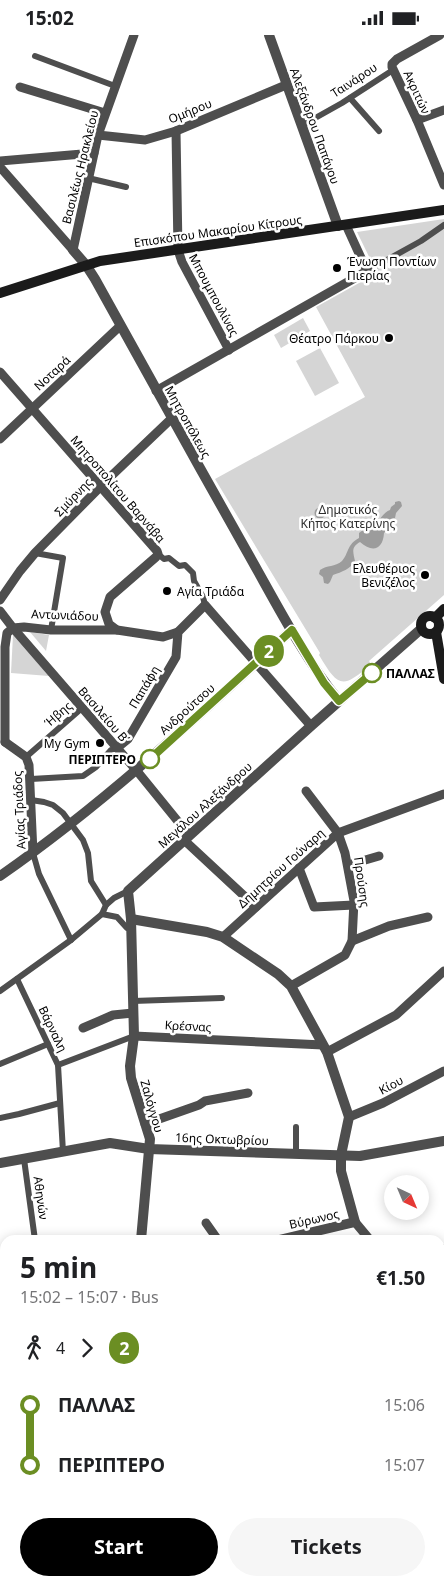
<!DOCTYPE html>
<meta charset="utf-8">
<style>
:root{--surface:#fff;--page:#f6f6f6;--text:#202124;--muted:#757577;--accent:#000}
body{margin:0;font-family:"Noto Sans",sans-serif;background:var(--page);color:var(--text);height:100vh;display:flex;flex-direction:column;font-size:19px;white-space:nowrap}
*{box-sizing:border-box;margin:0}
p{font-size:16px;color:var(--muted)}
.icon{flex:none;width:28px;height:28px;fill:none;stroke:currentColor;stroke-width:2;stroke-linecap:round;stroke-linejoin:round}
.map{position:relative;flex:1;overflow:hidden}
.details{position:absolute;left:0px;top:1200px;width:445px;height:351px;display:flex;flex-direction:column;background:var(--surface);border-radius:15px 15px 0 0;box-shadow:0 2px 12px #0003}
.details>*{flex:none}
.badge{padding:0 10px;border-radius:16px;font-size:18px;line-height:32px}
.needle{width:32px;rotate:136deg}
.controls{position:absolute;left:384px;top:1140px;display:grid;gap:10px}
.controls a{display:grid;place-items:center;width:45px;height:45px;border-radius:50%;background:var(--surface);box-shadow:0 2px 12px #0003;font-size:25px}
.map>.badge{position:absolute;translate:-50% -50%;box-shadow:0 0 0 2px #fff}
.legs{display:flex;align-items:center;gap:8px;height:55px;padding:0 20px;font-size:16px}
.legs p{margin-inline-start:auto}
.summary{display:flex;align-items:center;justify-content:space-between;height:85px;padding:0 20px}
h1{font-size:28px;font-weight:700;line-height:38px}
.cta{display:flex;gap:10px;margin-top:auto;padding:10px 20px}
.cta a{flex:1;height:58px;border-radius:30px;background:var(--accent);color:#fff;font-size:20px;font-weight:700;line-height:58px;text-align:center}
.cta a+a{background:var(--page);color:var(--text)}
ul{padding:0 20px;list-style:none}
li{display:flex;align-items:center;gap:18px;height:60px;font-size:19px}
li i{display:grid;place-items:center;width:8px;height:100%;margin:0 6px;background:currentColor}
li i::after{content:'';width:12px;height:12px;margin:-6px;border:4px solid;border-radius:50%;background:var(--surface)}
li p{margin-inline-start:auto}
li:first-child i{background:linear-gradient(#0000 50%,currentColor 0)}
li:last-child i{background:linear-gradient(currentColor 50%,#0000 0)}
.status{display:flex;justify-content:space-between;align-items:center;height:35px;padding:0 25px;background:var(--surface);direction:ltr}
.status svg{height:14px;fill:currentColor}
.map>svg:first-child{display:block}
.green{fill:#d5d5d5}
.water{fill:#9c9c9c}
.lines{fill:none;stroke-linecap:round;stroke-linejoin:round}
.pedestrian{stroke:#4e4e4e;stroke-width:6}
.minor{stroke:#4e4e4e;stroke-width:9}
.tertiary{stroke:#4e4e4e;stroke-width:10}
.secondary{stroke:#1b1b1b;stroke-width:10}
.line-1-casing{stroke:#fff;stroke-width:11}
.line-1{stroke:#6b8e23;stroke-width:8}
.poi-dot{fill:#000;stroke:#fff;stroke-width:2}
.stop-1-dot{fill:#fff;stroke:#6b8e23;stroke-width:2.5}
.labels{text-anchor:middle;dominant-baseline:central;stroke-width:5;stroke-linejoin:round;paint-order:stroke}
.street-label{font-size:12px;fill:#000;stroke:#fff}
.poi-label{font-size:12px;fill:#000;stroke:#fff;text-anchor:end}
.park-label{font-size:12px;fill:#2c2c2c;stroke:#fff}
.stop-label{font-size:12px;font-weight:bold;fill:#000;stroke:#fff;text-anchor:start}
</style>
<div class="status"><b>15:02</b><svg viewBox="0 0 49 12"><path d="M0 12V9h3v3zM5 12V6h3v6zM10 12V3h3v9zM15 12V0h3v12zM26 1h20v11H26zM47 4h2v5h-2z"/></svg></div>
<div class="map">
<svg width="444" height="1551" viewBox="0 0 444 1551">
<rect width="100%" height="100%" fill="#fff"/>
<g class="green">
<path d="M444,184V560L369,626L371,629C342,655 338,652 319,620L320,618L215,444L365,362L316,272L377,238L357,197Z"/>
<path d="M303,283L310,296L281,313L274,300Z"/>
<path d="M320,313L339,348L315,361L296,326Z"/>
<path d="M30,597L49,600L46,616Z"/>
<path d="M13,600L49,641L11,638Z"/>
</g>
<g class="water">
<path d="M399,466L401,467L402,471L396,478L395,483L392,484L388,494L384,498C383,515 372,518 360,507C351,512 353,517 355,526C350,534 342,537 333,540L330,547L328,549L324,548L323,542L319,539L320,535C327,530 335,532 342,526C349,518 347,509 359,503V498L367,492L375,493C377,487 384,477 390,475L391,472L395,469V467Z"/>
<circle cx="320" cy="478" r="5.5"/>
</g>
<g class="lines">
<g class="pedestrian">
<path d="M35,21L115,51"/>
<path d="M350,63L379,96"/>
<path d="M301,91L342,68L393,35"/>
<path d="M88,143L126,152"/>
<path d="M367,236L421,206L444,190"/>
<path d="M35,518L63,523L51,595"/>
<path d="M158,519L164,524L169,523L179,531L185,530L193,538L194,546L203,562L205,570"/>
<path d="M26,722L82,673"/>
<path d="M31,744L83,741L96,732L111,715L117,713"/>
<path d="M31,765L44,767L53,770L63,778L83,805L88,818L91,846L106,870"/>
<path d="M33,818L39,839L71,905"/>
<path d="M102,879L117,882L127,893H131"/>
<path d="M17,944L58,1030L63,1117"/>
<path d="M0,956L71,905L102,879L106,870L114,863L128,856"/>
<path d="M133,966L222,963"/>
<path d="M0,1029L48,1009"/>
<path d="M58,1030L134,1001"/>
<path d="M0,1083L19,1079L60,1068"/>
<path d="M296,1092V1119"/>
<path d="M24,1124L35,1205"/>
<path d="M440,1213L442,1212"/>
</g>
<g class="minor">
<path d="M440,0L397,24L392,29V32L417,85L444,150"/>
<path d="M20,52L105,78"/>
<path d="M417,85L444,75"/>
<path d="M176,96L178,215L182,227L229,315"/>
<path d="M98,100L145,105L176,96L286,50"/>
<path d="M0,126L94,118"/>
<path d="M0,132L73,215"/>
<path d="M73,215L98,100L134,0"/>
<path d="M0,337L157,516L158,519L156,522L110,562L105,577L109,589L117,595L163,602L178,597"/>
<path d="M156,356L367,236L346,190"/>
<path d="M0,404L120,291"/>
<path d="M0,565L20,536L35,518L107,445L171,384"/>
<path d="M0,576L13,593L137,736L189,800"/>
<path d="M13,593L24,592L51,595H117"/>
<path d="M5,707L26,722L29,730L33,818"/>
<path d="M5,707V612L7,598L13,593"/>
<path d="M117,713L128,704L176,622L178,597L205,570L311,691"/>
<path d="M184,805L256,872"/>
<path d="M348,830L379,821"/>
<path d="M299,833L314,872L354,870"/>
<path d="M223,902L338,798L444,759"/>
<path d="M352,906L389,891L428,882"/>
<path d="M291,951L345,920L352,906L354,866L345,818L338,798L306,756"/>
<path d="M83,993L113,980L133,978"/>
<path d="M134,1001L323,1010"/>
<path d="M327,1017L396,980L444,936"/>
<path d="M349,1082L383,1068L444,1036"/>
<path d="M145,1089L199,1070L205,1066L248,1058"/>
<path d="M355,1187L370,1205"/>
<path d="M206,1188L218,1205"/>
<path d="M440,1286L444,1292"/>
<path d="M0,1381L5,1383"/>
<path d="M440,1502L444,1500"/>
</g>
<g class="tertiary">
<path d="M269,0L338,191"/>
<path d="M73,215L86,230L95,244C145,334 195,425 246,515C275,566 302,620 339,666"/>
<path d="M0,841C105,768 198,681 292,595"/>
<path d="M131,884L207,897L223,902L278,939L291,951L327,1017L349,1082L341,1120V1136L355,1187L279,1205"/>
<path d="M0,1128L110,1108L149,1114L360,1121L444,1106"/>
<path d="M141,1205L150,1104L131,1043L130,1031L134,1001L131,884L128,856L311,691L421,594"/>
<path d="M0,1259L5,1269"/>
<path d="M0,1309L5,1297"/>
<path d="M440,1338L444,1336"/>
<path d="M0,1345L5,1344"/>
<path d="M374,1546V1551"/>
<path d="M59,1551L60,1546"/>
<path d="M337,1551L339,1546"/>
</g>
<g class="secondary">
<path d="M0,258L100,226L444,175"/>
<circle cx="430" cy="590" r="9"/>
<path d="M435,583L444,574"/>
<path d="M436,597L444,644"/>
<path d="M0,1474L5,1475"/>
<path d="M288,1546L315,1551"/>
</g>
</g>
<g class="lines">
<g class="line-1-casing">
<path id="line-1" d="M150,724L292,595L324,648L339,666L372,638"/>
</g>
<use href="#line-1" class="line-1"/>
</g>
<g class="poi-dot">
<circle cx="337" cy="233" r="5"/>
<circle cx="389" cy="303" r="5"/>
<circle cx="425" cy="540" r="5"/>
<circle cx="167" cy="556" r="5"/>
<circle cx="100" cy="708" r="5"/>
</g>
<g class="stop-1-dot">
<circle cx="372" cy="638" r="9"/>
<circle cx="150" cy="724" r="9"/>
</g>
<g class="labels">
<g class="street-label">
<text transform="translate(354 45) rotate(-33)">Ταινάρου</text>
<text transform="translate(417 57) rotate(65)">Ακριτών</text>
<text transform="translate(190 76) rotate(-22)">Ομήρου</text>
<text transform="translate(315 91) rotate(70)">Αλεξάνδρου Παπάγου</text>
<text transform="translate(80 132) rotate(-76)">Βασιλέως Ηρακλείου</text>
<text transform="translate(218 196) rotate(-8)">Επισκόπου Μακαρίου Κίτρους</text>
<text transform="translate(214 260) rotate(62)">Μπουμπουλίνας</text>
<text transform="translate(52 338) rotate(-43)">Νοταρά</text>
<text transform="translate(188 387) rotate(61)">Μητροπόλεως</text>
<text transform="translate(118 454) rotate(49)">Μητροπολίτου Βαρνάβα</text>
<text transform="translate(73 462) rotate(-46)">Σμύρνης</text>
<text transform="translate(65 580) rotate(2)">Αντωνιάδου</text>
<text transform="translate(144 652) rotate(-59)">Παπάφη</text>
<text transform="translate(187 674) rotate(-42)">Ανδρούτσου</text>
<text transform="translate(58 679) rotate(-41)">Ήβης</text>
<text transform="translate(104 680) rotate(49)">Βασιλείου Β΄</text>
<text transform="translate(205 770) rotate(-42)">Μεγάλου Αλεξάνδρου</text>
<text transform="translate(19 775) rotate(-93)">Αγίας Τριάδος</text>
<text transform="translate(281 833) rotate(-42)">Δημητρίου Γούναρη</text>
<text transform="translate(362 847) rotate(82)">Προύσης</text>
<text transform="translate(188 991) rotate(3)">Κρέσνας</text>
<text transform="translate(53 994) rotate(64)">Βάρναλη</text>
<text transform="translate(391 1050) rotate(-28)">Κίου</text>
<text transform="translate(152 1071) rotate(74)">Ζαλόγγου</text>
<text transform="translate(222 1104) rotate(2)">16ης Οκτωβρίου</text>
<text transform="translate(41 1163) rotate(82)">Αθηνών</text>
<text transform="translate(314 1184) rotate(-13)">Βύρωνος</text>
</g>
<g class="poi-label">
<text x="347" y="226" text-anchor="start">Ένωση Ποντίων<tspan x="347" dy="14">Πιερίας</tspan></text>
<text x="379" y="303">Θέατρο Πάρκου</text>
<text x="415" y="533">Ελευθέριος<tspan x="415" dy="14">Βενιζέλος</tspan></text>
<text x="177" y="556" text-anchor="start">Αγία Τριάδα</text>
<text x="90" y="708">My Gym</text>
</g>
<g class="park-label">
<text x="348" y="474">Δημοτικός<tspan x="348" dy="14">Κήπος Κατερίνης</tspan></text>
</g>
<g class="stop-label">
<text x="386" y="638">ΠΑΛΛΑΣ</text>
<text x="136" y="724" text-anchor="end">ΠΕΡΙΠΤΕΡΟ</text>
</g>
</g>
</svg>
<div class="controls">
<a><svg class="needle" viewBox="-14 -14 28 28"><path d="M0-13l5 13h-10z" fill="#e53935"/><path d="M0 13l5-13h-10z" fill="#757577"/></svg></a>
</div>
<b class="badge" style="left:269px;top:616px;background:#6b8e23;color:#fff">2</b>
<section class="details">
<div class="summary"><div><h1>5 min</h1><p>15:02 – 15:07 · Bus</p></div><b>€1.50</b></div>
<div class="legs"><svg class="icon" aria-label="walk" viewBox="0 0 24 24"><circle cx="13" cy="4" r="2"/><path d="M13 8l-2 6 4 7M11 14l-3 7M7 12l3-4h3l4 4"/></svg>4<svg class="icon" aria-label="forward" viewBox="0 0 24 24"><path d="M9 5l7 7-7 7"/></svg><b class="badge" style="background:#6b8e23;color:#fff">2</b></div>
<ul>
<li><i style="color:#6b8e23"></i><b>ΠΑΛΛΑΣ</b><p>15:06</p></li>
<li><i style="color:#6b8e23"></i><b>ΠΕΡΙΠΤΕΡΟ</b><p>15:07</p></li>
</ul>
<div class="cta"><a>Start</a><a>Tickets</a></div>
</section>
</div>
